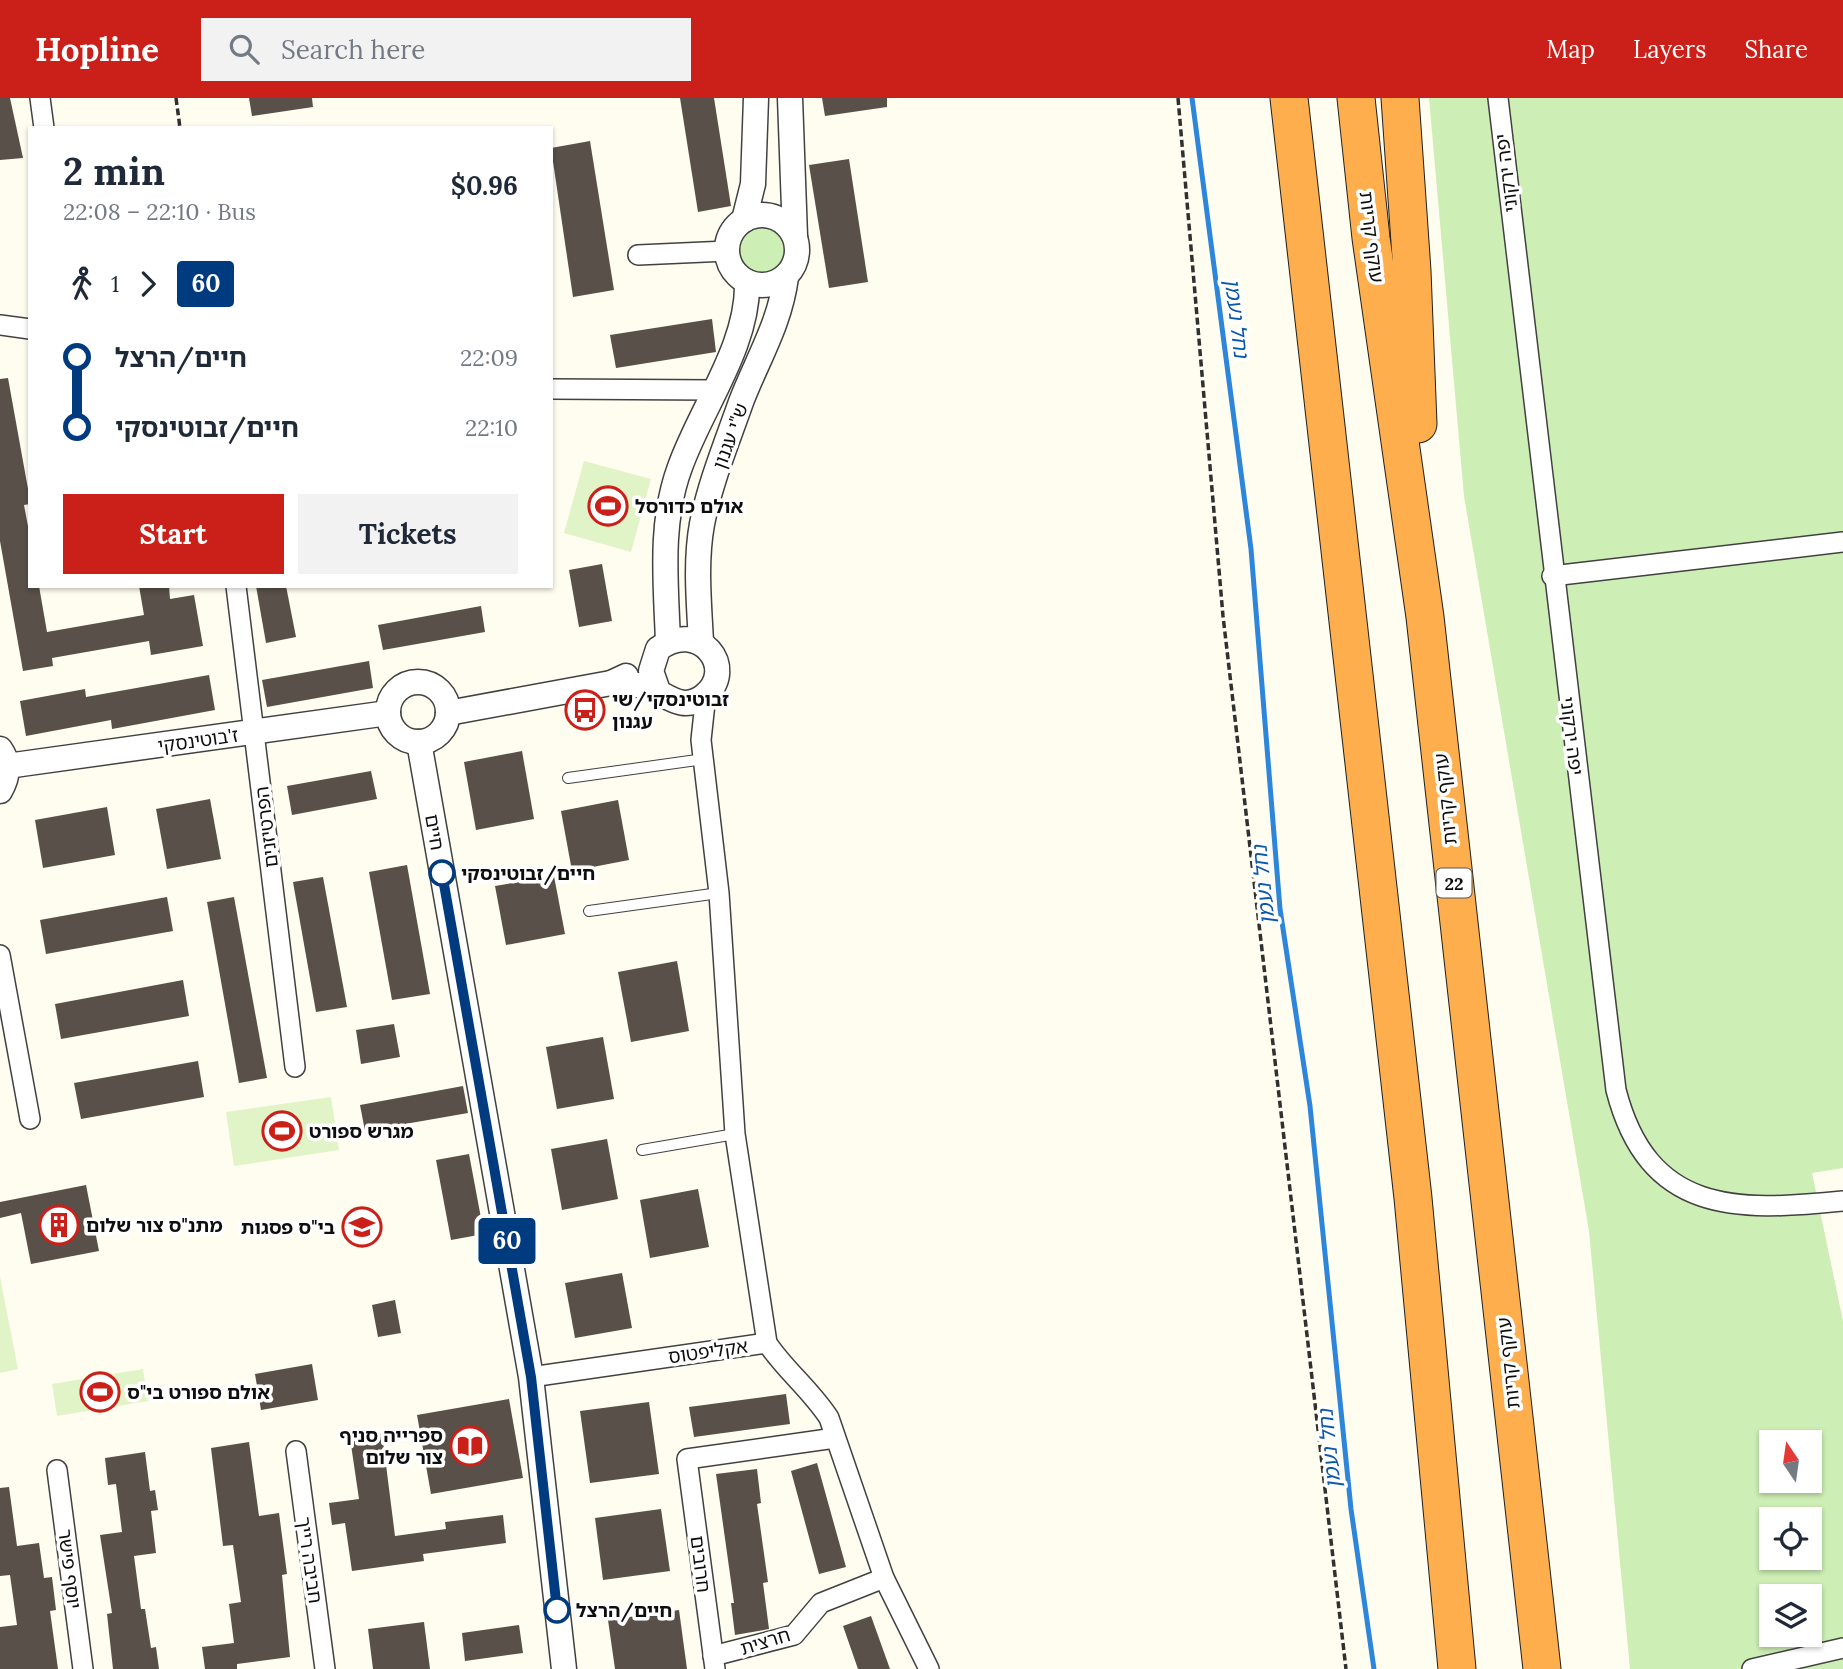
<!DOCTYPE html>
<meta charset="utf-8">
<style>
:root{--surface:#fff;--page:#f2f2f3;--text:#1f2937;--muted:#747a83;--accent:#cb2019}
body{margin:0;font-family:Lora,"Noto Sans Hebrew",serif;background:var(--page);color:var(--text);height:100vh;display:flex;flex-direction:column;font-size:26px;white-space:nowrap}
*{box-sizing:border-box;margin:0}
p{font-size:23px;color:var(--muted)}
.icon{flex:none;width:38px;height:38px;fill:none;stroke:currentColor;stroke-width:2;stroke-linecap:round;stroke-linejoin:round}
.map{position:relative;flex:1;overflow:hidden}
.drawer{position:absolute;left:28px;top:28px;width:525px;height:462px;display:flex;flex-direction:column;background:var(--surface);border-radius:0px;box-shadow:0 2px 5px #0004}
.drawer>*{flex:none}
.badge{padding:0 14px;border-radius:5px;font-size:24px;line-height:46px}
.needle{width:46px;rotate:347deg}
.controls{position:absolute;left:1759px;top:1332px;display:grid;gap:14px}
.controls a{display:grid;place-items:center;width:63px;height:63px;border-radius:0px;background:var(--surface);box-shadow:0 2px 5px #0004;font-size:35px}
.map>.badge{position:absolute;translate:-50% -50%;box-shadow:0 0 0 4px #fff}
.legs{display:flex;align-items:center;gap:10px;height:77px;padding:0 35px;font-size:23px}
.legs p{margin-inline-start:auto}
.headline{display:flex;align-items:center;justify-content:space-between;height:119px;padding:0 35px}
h1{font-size:38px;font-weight:700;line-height:52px}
.primary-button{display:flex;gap:14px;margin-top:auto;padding:14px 35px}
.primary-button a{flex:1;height:80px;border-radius:0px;background:var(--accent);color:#fff;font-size:28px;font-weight:700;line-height:80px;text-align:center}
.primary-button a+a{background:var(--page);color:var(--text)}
ul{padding:0 35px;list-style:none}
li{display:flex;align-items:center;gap:24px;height:70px;font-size:26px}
li i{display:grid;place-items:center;width:10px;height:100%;margin:0 9px;background:currentColor}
li i::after{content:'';width:18px;height:18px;margin:-9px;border:5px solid;border-radius:50%;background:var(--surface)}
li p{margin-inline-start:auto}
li:first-child i{background:linear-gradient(#0000 50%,currentColor 0)}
li:last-child i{background:linear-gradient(currentColor 50%,#0000 0)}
header{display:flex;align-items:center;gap:42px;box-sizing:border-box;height:98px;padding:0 35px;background:var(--accent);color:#fff}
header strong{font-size:33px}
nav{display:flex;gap:38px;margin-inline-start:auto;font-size:24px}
.search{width:490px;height:63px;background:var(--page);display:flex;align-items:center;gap:18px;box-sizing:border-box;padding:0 24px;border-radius:0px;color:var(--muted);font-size:26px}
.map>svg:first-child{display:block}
.green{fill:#cdeeb4;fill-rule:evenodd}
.pitch{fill:#e0f4c7}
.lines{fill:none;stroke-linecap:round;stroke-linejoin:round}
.stream{stroke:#2e86da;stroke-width:5}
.building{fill:#585049}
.service-casing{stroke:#414141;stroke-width:12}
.minor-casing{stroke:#414141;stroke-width:22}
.tertiary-casing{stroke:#414141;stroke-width:27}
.motorway-casing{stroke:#1f1f1f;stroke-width:39}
.path{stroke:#303030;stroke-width:3.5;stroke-dasharray:7 3.5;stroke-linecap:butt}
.service{stroke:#fff;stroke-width:10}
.minor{stroke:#fff;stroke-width:19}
.tertiary{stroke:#fff;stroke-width:24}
.motorway{stroke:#ffae4d;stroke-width:37}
.line-1-casing{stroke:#fff;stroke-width:16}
.line-1{stroke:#003b80;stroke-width:10}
.stop-1-dot{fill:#fff;stroke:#003b80;stroke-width:3.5}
.labels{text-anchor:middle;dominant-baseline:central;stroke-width:7;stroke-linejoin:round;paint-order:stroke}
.shield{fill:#fff;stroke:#565656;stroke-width:2}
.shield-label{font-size:18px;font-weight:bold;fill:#0e0e0e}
.street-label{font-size:19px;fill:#0e0e0e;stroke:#fff}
.poi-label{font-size:19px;font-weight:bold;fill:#0e0e0e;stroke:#fff;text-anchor:start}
.stop-label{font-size:19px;font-weight:bold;fill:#0e0e0e;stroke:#fff;text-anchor:start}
.water-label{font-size:21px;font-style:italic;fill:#0b57ac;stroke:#fff}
</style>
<header>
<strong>Hopline</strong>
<div class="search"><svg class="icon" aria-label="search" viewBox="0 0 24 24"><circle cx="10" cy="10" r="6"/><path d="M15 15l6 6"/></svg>Search here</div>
<nav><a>Map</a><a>Layers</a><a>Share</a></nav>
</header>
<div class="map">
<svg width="1843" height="1571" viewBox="0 0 1843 1571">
<rect width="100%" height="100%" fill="#fffdef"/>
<g class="green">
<path d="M1429,0H1843V1070L1812,1075L1843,1223V1571H1630L1589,1133L1464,398ZM1771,1344H1810V1382H1771ZM1771,1421H1810V1460H1771ZM1771,1498H1810V1536H1771Z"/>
<circle cx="761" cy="152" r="25"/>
</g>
<g class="pitch">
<path d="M584,363L651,381L631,454L564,435Z"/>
<path d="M331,999L339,1052L234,1068L226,1014Z"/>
<path d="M0,1179L18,1271L0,1275Z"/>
<path d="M143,1271L148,1303L57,1318L52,1286Z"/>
</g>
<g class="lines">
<path class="stream" d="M1192,0L1251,451L1280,811L1310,1008L1351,1411L1374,1571"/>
</g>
<g class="building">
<path d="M0,0H10L23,60L0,62Z"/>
<path d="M249,0H312L313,9L252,18Z"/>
<path d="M680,0H714L731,108L698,114Z"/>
<path d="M822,0H887V9L825,18Z"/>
<path d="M590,43L614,192L573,199L551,50Z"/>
<path d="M849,61L868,184L829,190L809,67Z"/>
<path d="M712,221L716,254L616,270L610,237Z"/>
<path d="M8,280L30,402V406L24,407L30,439V488H39L47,534L144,517L139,488H169L170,501L194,497L203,548L151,557L149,543L52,560L53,568L23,573L0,443V281Z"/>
<path d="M602,466L612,523L579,529L569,472Z"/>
<path d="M256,488H286L296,539L266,545Z"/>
<path d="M481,508L485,534L383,552L378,527Z"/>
<path d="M369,563L373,590L267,609L262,582Z"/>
<path d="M209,577L215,612L112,631L111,622L26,638L20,603L85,591L86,599Z"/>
<path d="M522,653L534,721L476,732L464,664Z"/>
<path d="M371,673L377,701L292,717L287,688Z"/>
<path d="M210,701L221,761L167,771L156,711Z"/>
<path d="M618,702L629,762L572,773L561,713Z"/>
<path d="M107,709L115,757L43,770L35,722Z"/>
<path d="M407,767L430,896L392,902L369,774Z"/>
<path d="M554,778L565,836L506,847L495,788Z"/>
<path d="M323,779L347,909L316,914L293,784Z"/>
<path d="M167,799L173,833L46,856L40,822Z"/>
<path d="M234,799L267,980L239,985L207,804Z"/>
<path d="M677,863L689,933L631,944L618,874Z"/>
<path d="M183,882L189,918L61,941L55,906Z"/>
<path d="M394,926L400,959L361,966L356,932Z"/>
<path d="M603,939L614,1001L557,1011L546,949Z"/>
<path d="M198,963L204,999L81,1021L74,985Z"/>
<path d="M463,988L468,1015L365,1033L360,1007Z"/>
<path d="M607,1041L618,1101L562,1112L551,1051Z"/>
<path d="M469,1056L484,1136L451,1142L436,1062Z"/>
<path d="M86,1087L99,1153L31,1166L21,1115L0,1120V1104Z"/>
<path d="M698,1091L709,1149L650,1160L640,1102Z"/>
<path d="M622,1175L632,1230L575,1240L565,1185Z"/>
<path d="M395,1202L401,1235L378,1239L372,1207Z"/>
<path d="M312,1266L318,1302L261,1312L255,1276Z"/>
<path d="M786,1296L790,1326L694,1339L689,1309Z"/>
<path d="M509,1301L523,1380L431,1396L417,1317Z"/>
<path d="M649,1304L659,1376L590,1385L580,1313Z"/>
<path d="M382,1335L395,1438L446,1431L445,1424L503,1417L506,1445L423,1456L424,1463L352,1473L345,1425L332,1427L329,1405L359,1401L350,1340Z"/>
<path d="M249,1344L259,1418L279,1415L287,1476L282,1477L290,1559L237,1566V1571H205L202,1549L234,1545L229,1506L241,1504L233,1447L223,1448L211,1350Z"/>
<path d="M145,1354L150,1393L155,1392L158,1412L151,1413L156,1455L134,1458L141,1511H145L151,1550L156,1549L159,1571H113L107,1516L112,1515L100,1437L122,1434L116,1386L108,1387L105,1360Z"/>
<path d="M817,1365L846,1469L819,1476L791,1373Z"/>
<path d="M757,1371L761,1405L757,1406L768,1484L763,1485L769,1531L735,1537L731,1505H734L716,1376Z"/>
<path d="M9,1389L17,1448L39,1445L44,1480L52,1479L56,1512L50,1513L58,1571H0V1529L17,1527L10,1477L0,1478V1390Z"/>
<path d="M661,1411L670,1473L603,1482L595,1420Z"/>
<path d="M679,1512L687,1571H615L608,1522Z"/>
<path d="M871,1518L890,1571H858L843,1528Z"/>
<path d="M424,1524L430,1571H373L368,1531Z"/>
<path d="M519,1527L523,1555L465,1563L462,1535Z"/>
</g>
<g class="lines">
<g class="service-casing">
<g id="service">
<path d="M568,680L704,661"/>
<path d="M589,813L719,795"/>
<path d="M642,1052L735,1036"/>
</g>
</g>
<g class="minor-casing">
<g id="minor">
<path d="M40,0L44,30"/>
<path d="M1498,0L1616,992C1648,1116 1735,1114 1843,1103"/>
<path d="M638,157L727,153"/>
<path d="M0,227L30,231"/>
<path d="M551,291L713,292"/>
<path d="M1552,478L1843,444"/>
<path d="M236,488L295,969"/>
<path d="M706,596L701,642L719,795L735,1036L767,1245C785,1272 811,1292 829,1320L884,1480L929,1571"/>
<path d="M0,857L30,1021"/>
<path d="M531,1279L767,1245"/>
<path d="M296,1353L325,1571"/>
<path d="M57,1372L83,1571"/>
<path d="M713,1558L794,1537L821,1505L884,1480"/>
<path d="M715,1571L687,1361L835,1340"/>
<path d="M1752,1571L1843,1550"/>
</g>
</g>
<g class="tertiary-casing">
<g id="tertiary">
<path d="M790,0L795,138"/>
<circle cx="762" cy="152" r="35"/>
<path d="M744,122L753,86L756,0"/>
<path d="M668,544C666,486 659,425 680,369C701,310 749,247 747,184"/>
<path d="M701,544C699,505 695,464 702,426C710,385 727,344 741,304C757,262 780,226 786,179"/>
<circle cx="418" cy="614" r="30"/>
<path d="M611,585C622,586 634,586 644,588C665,594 681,616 704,598C739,570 698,520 658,551L651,573L658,593"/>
<path d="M448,615L611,585L626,578"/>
<path d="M419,644L531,1279L564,1571"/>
<path d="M0,651C10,665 8,679 0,693"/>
<path d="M7,668L388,615"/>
</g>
</g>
<g class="motorway-casing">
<g id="motorway">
<path d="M1289,0L1413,1100L1457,1571"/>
<path d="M1356,0L1371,140L1425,519L1542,1571"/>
<path d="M1400,0L1412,173L1418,326"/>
</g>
</g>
<g class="path">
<path d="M176,0L180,30"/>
<path d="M1178,0L1223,518L1346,1571"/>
</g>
<use href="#service" class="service"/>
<use href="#minor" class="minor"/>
<use href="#tertiary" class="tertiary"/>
<use href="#motorway" class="motorway"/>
</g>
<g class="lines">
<g class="line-1-casing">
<path id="line-1" d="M442,775L531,1279L557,1512"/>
</g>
<use href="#line-1" class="line-1"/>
</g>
<defs>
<g id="stadium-ring" transform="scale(2.0125)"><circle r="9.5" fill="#fff" stroke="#cb2019" stroke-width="1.5"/><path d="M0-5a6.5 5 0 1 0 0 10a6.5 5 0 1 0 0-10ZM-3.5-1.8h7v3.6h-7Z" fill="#cb2019"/></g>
<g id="bus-ring" transform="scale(2.0125)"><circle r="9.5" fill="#fff" stroke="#cb2019" stroke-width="1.5"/><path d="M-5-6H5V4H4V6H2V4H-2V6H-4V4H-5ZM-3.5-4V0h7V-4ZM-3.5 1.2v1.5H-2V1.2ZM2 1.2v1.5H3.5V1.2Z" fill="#cb2019"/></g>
<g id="building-ring" transform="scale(2.0125)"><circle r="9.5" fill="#fff" stroke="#cb2019" stroke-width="1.5"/><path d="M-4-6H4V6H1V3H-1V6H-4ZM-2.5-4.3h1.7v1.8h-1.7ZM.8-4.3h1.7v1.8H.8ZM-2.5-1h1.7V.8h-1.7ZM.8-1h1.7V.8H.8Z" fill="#cb2019"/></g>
<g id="school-ring" transform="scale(2.0125)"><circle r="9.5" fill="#fff" stroke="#cb2019" stroke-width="1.5"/><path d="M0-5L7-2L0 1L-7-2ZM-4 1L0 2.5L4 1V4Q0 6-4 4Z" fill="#cb2019"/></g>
<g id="library-ring" transform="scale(2.0125)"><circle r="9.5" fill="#fff" stroke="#cb2019" stroke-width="1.5"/><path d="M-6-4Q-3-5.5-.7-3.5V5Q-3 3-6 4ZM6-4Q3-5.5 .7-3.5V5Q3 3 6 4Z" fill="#cb2019"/></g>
</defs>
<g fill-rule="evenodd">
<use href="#stadium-ring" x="608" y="408"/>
<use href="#bus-ring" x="585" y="612"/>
<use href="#stadium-ring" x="282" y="1033"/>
<use href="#building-ring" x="59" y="1127"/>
<use href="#school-ring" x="362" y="1129"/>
<use href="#stadium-ring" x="100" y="1294"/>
<use href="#library-ring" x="470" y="1348"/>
</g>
<g class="stop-1-dot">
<circle cx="442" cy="775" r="12"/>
<circle cx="557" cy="1512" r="12"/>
</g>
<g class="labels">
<rect class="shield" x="1436.5" y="770.5" width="35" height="29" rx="5"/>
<g class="shield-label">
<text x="1454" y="785">22</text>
</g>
<g class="street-label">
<text transform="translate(1506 75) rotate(-97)">יפה ירקוני</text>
<text transform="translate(1372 139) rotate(83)">עוקף קריות</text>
<text transform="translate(730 338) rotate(-70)">ש"י עגנון</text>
<text transform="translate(1572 638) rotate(83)">יפה ירקוני</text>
<text transform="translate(198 642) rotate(-8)">ז'בוטינסקי</text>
<text transform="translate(1445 701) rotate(-96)">עוקף קריות</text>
<text transform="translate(266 729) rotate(-97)">הפרטיזנים</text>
<text transform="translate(435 734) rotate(80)">חיים</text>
<text transform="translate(708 1253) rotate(-8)">אקליפטוס</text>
<text transform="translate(1508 1265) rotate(-96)">עוקף קריות</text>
<text transform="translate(310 1462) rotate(82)">חביבה רייך</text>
<text transform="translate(701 1466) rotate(83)">חרובים</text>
<text transform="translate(70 1471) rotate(83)">יוסף פישר</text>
<text transform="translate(765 1543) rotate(-17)">חרצית</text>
</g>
<g class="poi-label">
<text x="635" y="408">אולם כדורסל</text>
<text x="612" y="601">זבוטינסקי/שי<tspan x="612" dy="22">עגנון</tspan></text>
<text x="309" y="1033">מגרש ספורט</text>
<text x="86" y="1127">מתנ"ס צור שלום</text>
<text x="335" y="1129" text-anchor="end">בי"ס פסגות</text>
<text x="127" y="1294">אולם ספורט בי"ס</text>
<text x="443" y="1337" text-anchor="end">ספרייה סניף<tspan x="443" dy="22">צור שלום</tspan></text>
</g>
<g class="stop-label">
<text x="461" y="775">חיים/זבוטינסקי</text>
<text x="576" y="1512">חיים/הרצל</text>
</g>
<g class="water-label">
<text transform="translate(1237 220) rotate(83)">נחל נעמן</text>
<text transform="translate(1263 787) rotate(-96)">נחל נעמן</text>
<text transform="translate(1329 1351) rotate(-96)">נחל נעמן</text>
</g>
</g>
</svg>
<div class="controls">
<a><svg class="needle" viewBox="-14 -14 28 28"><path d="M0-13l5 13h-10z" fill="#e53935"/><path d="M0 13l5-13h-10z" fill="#747a83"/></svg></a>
<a><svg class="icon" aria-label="locate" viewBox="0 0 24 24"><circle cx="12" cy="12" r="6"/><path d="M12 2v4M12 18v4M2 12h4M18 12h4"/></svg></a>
<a><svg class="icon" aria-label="layers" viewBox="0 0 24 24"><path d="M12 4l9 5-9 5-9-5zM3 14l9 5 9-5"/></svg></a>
</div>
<b class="badge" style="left:507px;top:1143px;background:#003b80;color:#fff">60</b>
<section class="drawer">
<div class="headline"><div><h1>2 min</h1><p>22:08 – 22:10 · Bus</p></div><b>$0.96</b></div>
<div class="legs"><svg class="icon" aria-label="walk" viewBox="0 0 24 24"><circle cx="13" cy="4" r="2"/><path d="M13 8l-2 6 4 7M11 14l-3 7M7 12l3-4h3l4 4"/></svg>1<svg class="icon" aria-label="forward" viewBox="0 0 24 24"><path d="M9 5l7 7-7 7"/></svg><b class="badge" style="background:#003b80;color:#fff">60</b></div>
<ul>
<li><i style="color:#003b80"></i><b>חיים/הרצל</b><p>22:09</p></li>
<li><i style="color:#003b80"></i><b>חיים/זבוטינסקי</b><p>22:10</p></li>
</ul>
<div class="primary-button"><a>Start</a><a>Tickets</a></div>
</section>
</div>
